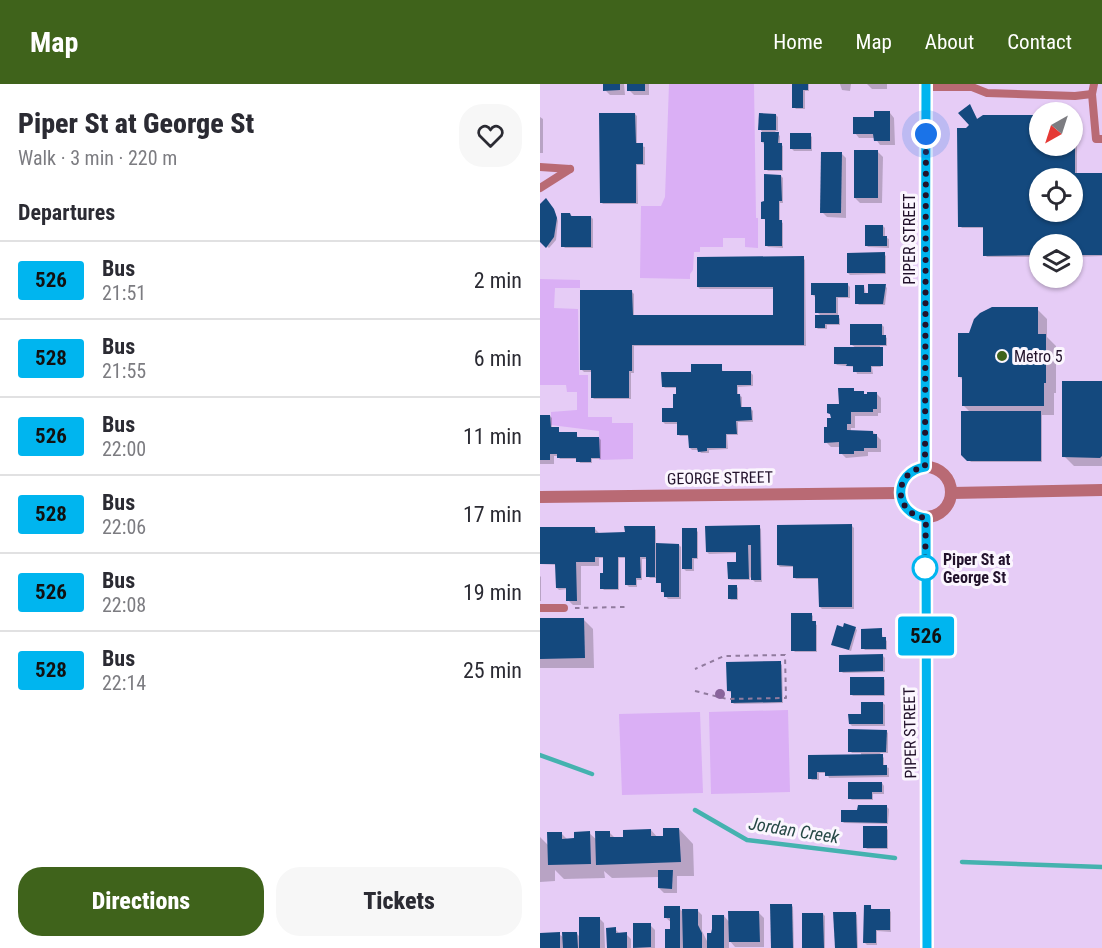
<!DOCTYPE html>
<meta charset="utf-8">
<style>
:root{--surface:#fff;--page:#f7f7f7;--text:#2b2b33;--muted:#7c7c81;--line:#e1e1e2;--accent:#3f631b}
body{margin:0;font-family:"Roboto Condensed",sans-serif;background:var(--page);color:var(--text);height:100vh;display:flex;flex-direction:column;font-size:22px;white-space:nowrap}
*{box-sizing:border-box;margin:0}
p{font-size:20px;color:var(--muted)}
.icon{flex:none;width:33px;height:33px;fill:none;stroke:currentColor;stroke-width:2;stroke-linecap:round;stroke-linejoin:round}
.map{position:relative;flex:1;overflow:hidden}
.sheet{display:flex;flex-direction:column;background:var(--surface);width:540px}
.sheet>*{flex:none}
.badge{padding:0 12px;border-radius:4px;font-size:21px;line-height:39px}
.needle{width:39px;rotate:219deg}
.controls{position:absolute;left:489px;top:18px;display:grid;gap:12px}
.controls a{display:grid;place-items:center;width:54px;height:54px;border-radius:50%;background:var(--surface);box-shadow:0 2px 4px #0004;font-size:30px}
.you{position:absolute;width:30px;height:30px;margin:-15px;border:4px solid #fff;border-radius:50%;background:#1a73e8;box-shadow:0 0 0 9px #1a73e833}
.map>.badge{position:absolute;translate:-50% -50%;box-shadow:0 0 0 3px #fff}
h2{padding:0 18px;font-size:22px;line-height:54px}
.round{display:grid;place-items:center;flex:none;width:63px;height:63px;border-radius:24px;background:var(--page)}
.overview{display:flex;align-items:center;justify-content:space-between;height:102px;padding:0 18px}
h1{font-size:28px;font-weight:800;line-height:45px}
.button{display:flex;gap:12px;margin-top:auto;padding:12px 18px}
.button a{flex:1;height:69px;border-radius:24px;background:var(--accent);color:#fff;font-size:24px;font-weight:800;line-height:69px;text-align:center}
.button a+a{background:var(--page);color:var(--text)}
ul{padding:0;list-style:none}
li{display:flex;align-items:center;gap:18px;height:78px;padding:0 18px;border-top:2px solid var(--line)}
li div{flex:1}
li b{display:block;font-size:22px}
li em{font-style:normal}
li .badge{min-width:66px;font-weight:700;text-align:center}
header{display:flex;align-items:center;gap:36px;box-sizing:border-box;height:84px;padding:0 30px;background:var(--accent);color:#fff}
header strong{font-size:28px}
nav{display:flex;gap:33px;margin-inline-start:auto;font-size:21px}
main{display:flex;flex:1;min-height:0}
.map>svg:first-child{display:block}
.green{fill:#daaff5}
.shadow{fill:#0003;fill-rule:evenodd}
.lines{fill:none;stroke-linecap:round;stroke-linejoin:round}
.stream{stroke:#44b2af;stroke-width:4.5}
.building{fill:#14497e;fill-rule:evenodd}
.path{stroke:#917b9e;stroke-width:2;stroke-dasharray:4.5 4.5;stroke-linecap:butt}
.lane{stroke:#b96a74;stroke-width:8}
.street{stroke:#b96a74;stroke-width:12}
.tree{fill:#89649c}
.line-casing{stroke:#fff;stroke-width:14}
.line{stroke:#00b5ef;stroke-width:9}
.walk{stroke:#22122b;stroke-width:6;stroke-dasharray:0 10.8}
.poi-dot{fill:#3f631b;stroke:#fbf6fe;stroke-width:2}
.stop-dot{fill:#fff;stroke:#00b5ef;stroke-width:3}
.labels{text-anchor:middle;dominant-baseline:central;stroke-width:6;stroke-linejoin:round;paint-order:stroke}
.street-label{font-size:16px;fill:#22122b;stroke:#fbf6fe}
.poi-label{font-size:16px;fill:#22122b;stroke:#fbf6fe;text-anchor:start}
.stop-label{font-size:16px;font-weight:bold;fill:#22122b;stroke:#fbf6fe;text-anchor:start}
.water-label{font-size:18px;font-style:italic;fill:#284947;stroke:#fbf6fe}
</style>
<header>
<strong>Map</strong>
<nav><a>Home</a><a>Map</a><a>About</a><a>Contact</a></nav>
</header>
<main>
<section class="sheet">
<div class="overview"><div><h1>Piper St at George St</h1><p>Walk · 3 min · 220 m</p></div><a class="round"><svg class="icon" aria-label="heart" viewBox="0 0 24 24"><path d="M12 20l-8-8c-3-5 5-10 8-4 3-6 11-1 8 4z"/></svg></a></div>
<h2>Departures</h2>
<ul>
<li><span class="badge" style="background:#00b5ef;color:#111">526</span><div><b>Bus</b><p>21:51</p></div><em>2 min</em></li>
<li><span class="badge" style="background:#00b5ef;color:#111">528</span><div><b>Bus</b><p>21:55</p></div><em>6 min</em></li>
<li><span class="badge" style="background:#00b5ef;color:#111">526</span><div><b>Bus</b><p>22:00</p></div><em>11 min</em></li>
<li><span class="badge" style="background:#00b5ef;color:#111">528</span><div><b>Bus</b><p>22:06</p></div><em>17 min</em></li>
<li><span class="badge" style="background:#00b5ef;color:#111">526</span><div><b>Bus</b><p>22:08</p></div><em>19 min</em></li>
<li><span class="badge" style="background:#00b5ef;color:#111">528</span><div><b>Bus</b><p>22:14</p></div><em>25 min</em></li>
</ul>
<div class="button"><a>Directions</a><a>Tickets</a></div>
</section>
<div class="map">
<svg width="562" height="864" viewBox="0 0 562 864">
<rect width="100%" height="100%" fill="#e6ccf6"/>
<g class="green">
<path d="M129,0H214L216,134H218V164L205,163V154H183V163H160V168H154L153,186L150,190V195L100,194L101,122H121L125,113Z"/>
<path d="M0,195L40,196V204H15L14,224L38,225L39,291H48V333H72V339H93V375L59,376V347L11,341V328L37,326V308H27L26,301H0Z"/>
<path d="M248,626L250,708L171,710L169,628Z"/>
<path d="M160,628L163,709L82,711L79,630Z"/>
</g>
<g class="shadow">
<path d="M65,0H84L85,11H70L65,6Z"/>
<path d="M89,0H109V11H94L89,6Z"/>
<path d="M254,0H269V7H265V25H256L254,23Z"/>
<path d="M293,0H311L310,7L302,6L300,0Z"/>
<path d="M327,0H347V5H332Z"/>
<path d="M430,22L438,36L500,62H532L535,33L537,35V91L562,90V172L532,173V160H500V173H447L445,171L444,144H422L420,142L427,46L431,41ZM500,94H532V128H500Z"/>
<path d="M350,29L354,34L355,61H340L335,54H319L315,49L336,35Z"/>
<path d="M95,30L97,32V61L105,63V81H97L98,120H63L61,118Z"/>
<path d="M236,31L238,33V47H235L240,52V60L243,62V87H228L226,85L224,60L222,58L224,50L220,45Z"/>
<path d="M0,33L3,35V69H0Z"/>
<path d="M270,51L272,53V67H254L252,65Z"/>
<path d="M338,68L343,73L342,119H320L315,114Z"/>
<path d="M301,69L306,74V134L287,133L282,128Z"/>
<path d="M241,92L243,94V119H240V137L243,139V164L228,163L226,161V136L222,134L225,119Z"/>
<path d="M8,118L15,128L18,137L16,156L9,164L0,156V122Z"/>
<path d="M30,130L32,132L51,133L53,135V164H25L23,162Z"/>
<path d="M343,142L345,144V153L349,155V164L328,163L326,161Z"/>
<path d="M344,170L346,172V190L310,191L308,189Z"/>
<path d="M263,174L265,176L266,262H94V289H91V315H54L52,313V288H44L42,286L92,208L94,210V233H235V205H160L158,203Z"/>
<path d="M308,201L310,203V214H298V232L300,235V241H287V245H278L276,243L281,232L277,228L275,213L273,211Z"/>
<path d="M324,202L326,211L345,202L347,204L345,221H319L317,219Z"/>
<path d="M497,225L507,235V253L516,262V309H514V331H502V378H431L423,370L431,329L423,321V296L420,293L430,251Z"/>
<path d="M342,241L344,243V252L347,254V262H340L341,283H332L333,290H317L315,283L297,281L295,279L316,264L312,261Z"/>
<path d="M181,281L183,289H211L213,291V302L198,303V311L202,313V325H211L213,327V338H198V351H187L188,365L169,366V369H161L159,366H152L150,364V352H140L138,350V340H125L123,338L134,326L138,312V304H125L123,302L153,289Z"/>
<path d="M562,299V382H534L524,372Z"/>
<path d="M313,306L316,309H323L328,314L336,309L341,314V329H338V332H315V344H311V348H333L341,356V368H328V372L306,374L301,369V363H291L286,358L292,336V332L289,329L300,322Z"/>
<path d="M0,332H10L12,334V345H18L20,350L36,349L38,354H59L61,356V375H52V379H40L38,375H20L18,372H14V380H0Z"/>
<path d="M312,442L314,444V525H282L280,523V495H256L254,493V483H240L238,481Z"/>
<path d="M219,443L221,445L222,498H215L210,493V496H191L189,494L198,480L197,469L169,470L167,468Z"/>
<path d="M54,444L59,449L86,450L114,444L116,446V461H139L141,463V515H128L122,507V500L118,498V494H110L108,492V475H102V496H97V503H89L87,501V474H79V506H64L62,504L65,491L64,474H59V482H41V521H33L28,516V505L19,506L17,504V481L0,480V445Z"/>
<path d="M156,446L158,448V475H154V487H146L144,485Z"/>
<path d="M0,492L1,493V517H0Z"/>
<path d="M196,502L198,504V516H191L189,514Z"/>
<path d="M271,530L273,532V539L277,541V568H255L253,566Z"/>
<path d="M43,535L53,545L54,584H0V536Z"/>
<path d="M315,544L317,546L311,567L293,560Z"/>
<path d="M341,546L343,554L347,557V566H325L323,564Z"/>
<path d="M343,572L345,574V588L303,589L301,587Z"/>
<path d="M240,579L242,581L243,619L194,620L192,618V609L188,607Z"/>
<path d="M343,594L345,596V612H313L311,610Z"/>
<path d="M343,619L345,621V642H312L310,640Z"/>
<path d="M346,647L348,649V669H340L344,674V682L349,684V693L289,694L287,689H279V696H272L270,694L269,673L321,672V669H312L310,667Z"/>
<path d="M342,699L344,702V710H333V716H312L309,714Z"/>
<path d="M347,723L349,725L348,740L304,739L302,737Z"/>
<path d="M346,744L348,746V765H327L325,763Z"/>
<path d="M139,745L153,760L154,792H137V809H124L119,804V793L72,794L64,787L65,794L24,795L15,786V797L0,798V753L9,762L21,749L28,756L35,755L49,749L57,756L69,748L76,755L111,746L118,754L125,753Z"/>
<path d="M251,821L253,823L254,864H232Z"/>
<path d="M330,822L332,826H349L351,828V848L337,847V861H327L325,859Z"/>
<path d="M139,824L142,827L157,826L162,831V847L168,859L184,832L190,839L219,829L224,834V863H195L189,856V864H127L132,846V839L126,834Z"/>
<path d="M315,829L317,831L318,864H296Z"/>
<path d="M283,830L285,832V864H264Z"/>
<path d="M59,834L64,839L65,864H0V850H19L24,854L36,849L40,853Z"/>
<path d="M95,841H110L115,846V864H95Z"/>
<path d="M75,845L80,850H86L91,855V864H68Z"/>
</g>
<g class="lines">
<g class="stream">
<path d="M0,671L52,690"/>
<path d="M155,726L207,756L355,774"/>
<path d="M422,778L562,783"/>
</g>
</g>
<g class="building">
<path d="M63,0H80V6L63,7Z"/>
<rect x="87" y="0" width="18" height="7"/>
<path d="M252,0H268V6H263V24H252Z"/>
<path d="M430,20L437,35L443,31H500V62H532V31H535V89H562V171H532V160H500V171L443,172V143H418L417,44H426L429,41L418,29ZM500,94H532V128H500Z"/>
<path d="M334,27H350V57H334L333,50H313V33H334Z"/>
<path d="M59,29H95L96,59H103V80H96V119H60Z"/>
<path d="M219,29L236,30V46H218Z"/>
<path d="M221,48H239L238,59H242V86H224V58H221Z"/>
<rect x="250" y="49" width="21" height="16"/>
<rect x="314" y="66" width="24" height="48"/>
<path d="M281,68H302L301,129H280Z"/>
<path d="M224,90L241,91L242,117H239V136H242V162H225V135H221V118L224,117Z"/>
<path d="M6,114L14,125L17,134L14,153L6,164L0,158V120Z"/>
<path d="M21,129H30L31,132H51V163H21Z"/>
<path d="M325,141H343V152H347V162H325Z"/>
<path d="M345,168V189H307V169Z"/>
<path d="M264,172V261H92V287H89V314H51V286H40V206H92L93,231H233V203H157V173Z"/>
<path d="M271,199H308V213H296V229H275V211H271Z"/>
<path d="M328,200H346L343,220H315V201H324V209H328Z"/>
<path d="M452,223H498V250H506V299H504V322H422V293H418V249H429L434,235L440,229Z"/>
<path d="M275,231H299V240H285V244H275Z"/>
<path d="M310,240H342V251H346V261H310Z"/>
<path d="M294,263H343V282H331V288H313V282H306L307,280H294Z"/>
<path d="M151,280H182V287H211V301H197V310H200L201,323H211L212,336L196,337L197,350H186V364H167V367L158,368L157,364H149L148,351H137V338H122V324H133V310H136V303H122L121,288H151Z"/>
<path d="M522,297H562V372L560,374L522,373Z"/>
<path d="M298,304H314V307H324V310H327V308H337V325H333V328H311V340H307V346L333,347V350H337V364H324V367H314V370H299V358L284,359V343H287V334H291L290,330L287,329V320H299Z"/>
<path d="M421,327H501V377H427L421,371Z"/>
<path d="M0,331H10L11,343H19V348H37V353H59L60,374H51V378H36V374H17V370H10V376H0Z"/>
<path d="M312,440V523H279L278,494H253V482L237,481V441Z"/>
<path d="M220,441L221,496H211V461H208L209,495H188L187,478H196V468H166L165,442Z"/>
<path d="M84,442H115V493H106V473H100L101,494H96V501H85V473H78V505H60V489H63V473H55V478H36L37,517H26V504H16L15,480H0V443H55V449L85,448Z"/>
<path d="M142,444H157V474H152V485H142Z"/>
<path d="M116,459L139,460V513H124V508H121V499H116Z"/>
<rect x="188" y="501" width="9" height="14"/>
<path d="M251,529H272V537H276V567H251Z"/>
<path d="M0,534H44L45,574L0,575Z"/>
<path d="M304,539L316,543L309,566L291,561L297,541L303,543Z"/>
<path d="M342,544V553H346V565H321V545Z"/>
<path d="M343,570V587L299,588V571Z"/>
<path d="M241,577L242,618L191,619V607H187L186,578Z"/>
<rect x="310" y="593" width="34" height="18"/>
<path d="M321,618H343V640H309L308,630H321Z"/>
<path d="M308,645L347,646L346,668H308Z"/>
<path d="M343,670V681H347V691L285,692V688H277V695H268V671Z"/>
<path d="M308,698H342V708H332V715H308Z"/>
<path d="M318,721H347V739L301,738V726H317Z"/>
<rect x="323" y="742" width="24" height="22"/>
<path d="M123,744H139L141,778L56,781L55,747H70V753H83V746L111,745V752H123Z"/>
<path d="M50,747L51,780L8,781L7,748H22V755L34,754V748Z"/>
<path d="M118,786H133L132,805L118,804Z"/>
<path d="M230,820H252L253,864H231Z"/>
<path d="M324,821H331V825H350V846H336V859H323Z"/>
<path d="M124,822H140V864H125V845H130V834H124Z"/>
<path d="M142,825H158V841L162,849V864H143Z"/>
<path d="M188,827H219L220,858H189Z"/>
<path d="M293,828H316L317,864H295Z"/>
<path d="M262,829H283L284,864H262Z"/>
<path d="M172,831H184V864H167V849H171L172,845Z"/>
<rect x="39" y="833" width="21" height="31"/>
<path d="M93,839H111V863L93,864Z"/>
<path d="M76,843V849L87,848V864H67L66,844Z"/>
<path d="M20,848V864H0V849Z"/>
<path d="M22,848H37L38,864H23Z"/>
</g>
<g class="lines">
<g class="path">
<path d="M35,524L85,523"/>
<path d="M155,607L187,615L246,614L245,571L184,572L155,585"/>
</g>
<g class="lane">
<path d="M554,0L552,10L556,55H562"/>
<path d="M386,3H432L447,9L535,12L552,10"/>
<path d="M0,83L30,85"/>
<path d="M0,104L30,85"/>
<path d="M0,524H24"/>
</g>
<g class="street">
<circle cx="386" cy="408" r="25"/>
<path d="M385,383L386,0"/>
<path d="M411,409L562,406"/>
<path d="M0,413L360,409"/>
<path d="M385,434L387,864"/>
</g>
</g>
<circle class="tree" cx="180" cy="610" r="5"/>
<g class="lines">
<g class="line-casing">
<path id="line" d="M386,0L385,383C352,388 353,430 386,434L387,864"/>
</g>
<use href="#line" class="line"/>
<path class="walk" d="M385,484L386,434C353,430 352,388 385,383L386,50"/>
</g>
<circle class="poi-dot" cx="462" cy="272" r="6"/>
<circle class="stop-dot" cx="385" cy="484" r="12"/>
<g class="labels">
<g class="street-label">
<text transform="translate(369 155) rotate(-90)">PIPER STREET</text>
<text transform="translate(180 394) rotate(-1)">GEORGE STREET</text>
<text transform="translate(370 649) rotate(-91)">PIPER STREET</text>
</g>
<g class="poi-label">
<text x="474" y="272">Metro 5</text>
</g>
<g class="stop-label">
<text x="403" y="475">Piper St at<tspan x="403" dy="18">George St</tspan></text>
</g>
<g class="water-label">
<text transform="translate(254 746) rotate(9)">Jordan Creek</text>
</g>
</g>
</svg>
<div class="controls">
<a><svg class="needle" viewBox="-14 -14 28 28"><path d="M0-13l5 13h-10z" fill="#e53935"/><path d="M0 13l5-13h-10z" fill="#7c7c81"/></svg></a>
<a><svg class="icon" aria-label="locate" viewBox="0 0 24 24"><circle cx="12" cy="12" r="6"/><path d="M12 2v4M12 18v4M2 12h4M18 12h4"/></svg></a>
<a><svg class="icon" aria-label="layers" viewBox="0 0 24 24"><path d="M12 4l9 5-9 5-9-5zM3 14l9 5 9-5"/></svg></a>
</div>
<div class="you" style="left:386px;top:50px"></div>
<b class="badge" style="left:386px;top:552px;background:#00b5ef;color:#111">526</b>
</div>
</main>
